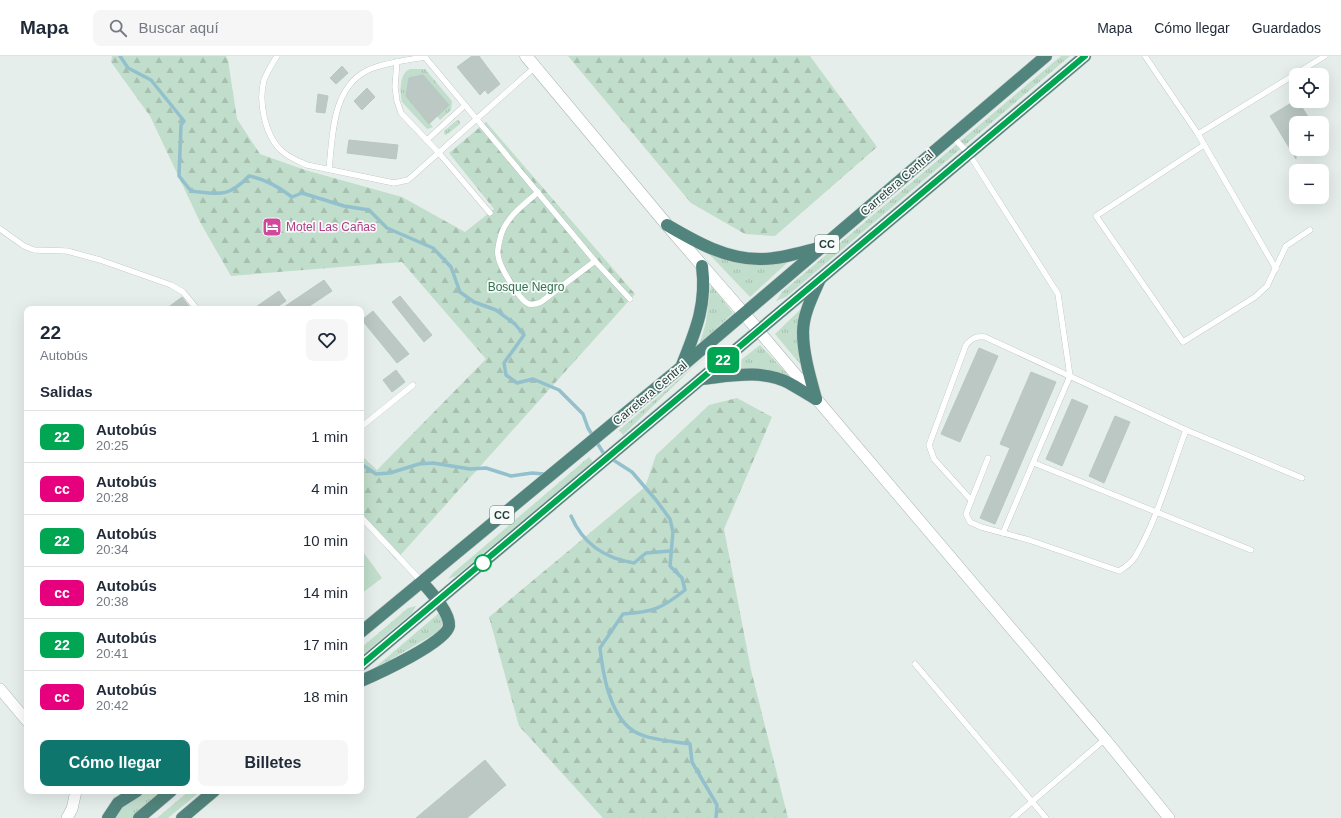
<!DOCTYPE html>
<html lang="es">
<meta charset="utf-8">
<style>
:root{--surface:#fff;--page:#f6f6f7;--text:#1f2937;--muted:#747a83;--line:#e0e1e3;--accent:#0f766e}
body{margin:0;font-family:Arial,sans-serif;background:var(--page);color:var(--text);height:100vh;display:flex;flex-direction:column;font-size:15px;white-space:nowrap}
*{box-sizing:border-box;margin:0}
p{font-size:13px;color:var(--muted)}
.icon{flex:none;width:22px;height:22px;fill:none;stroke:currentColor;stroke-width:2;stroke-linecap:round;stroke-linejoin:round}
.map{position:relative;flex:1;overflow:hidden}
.panel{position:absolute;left:24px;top:250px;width:340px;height:488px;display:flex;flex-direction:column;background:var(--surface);border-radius:8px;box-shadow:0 4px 16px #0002}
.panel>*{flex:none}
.badge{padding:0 8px;border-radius:6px;font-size:14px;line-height:26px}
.fabs{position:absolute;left:1289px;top:12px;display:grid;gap:8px}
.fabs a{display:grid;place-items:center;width:40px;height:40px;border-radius:8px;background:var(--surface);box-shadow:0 4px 16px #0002;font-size:20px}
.map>.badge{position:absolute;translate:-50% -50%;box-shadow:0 0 0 2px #fff}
h2{padding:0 16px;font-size:15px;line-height:36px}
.round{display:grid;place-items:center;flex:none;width:42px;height:42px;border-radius:8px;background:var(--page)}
.summary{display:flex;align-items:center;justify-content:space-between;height:68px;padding:0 16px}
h1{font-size:19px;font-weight:700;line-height:30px}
.action{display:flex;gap:8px;margin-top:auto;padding:8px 16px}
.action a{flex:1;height:46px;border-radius:8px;background:var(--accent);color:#fff;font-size:16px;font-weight:700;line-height:46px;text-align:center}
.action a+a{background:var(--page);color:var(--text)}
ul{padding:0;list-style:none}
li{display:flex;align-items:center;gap:12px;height:52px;padding:0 16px;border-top:1px solid var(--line)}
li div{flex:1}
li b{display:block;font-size:15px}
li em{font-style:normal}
li .badge{min-width:44px;font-weight:700;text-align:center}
header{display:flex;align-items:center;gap:24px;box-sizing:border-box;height:56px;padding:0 20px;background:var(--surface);border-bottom:1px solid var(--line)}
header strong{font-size:19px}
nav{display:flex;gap:22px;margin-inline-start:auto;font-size:14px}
.search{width:280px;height:36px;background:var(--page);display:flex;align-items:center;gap:10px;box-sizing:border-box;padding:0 14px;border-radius:8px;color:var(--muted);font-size:15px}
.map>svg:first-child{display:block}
.grass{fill:url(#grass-tufts)}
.forest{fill:url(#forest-firs)}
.pitch{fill:#c1ddcb}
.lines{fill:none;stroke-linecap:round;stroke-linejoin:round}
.stream{stroke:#93c0cd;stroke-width:3.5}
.building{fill:#bbc8c4;stroke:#b9c7c2}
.service-casing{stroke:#a9b6b2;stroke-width:6}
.minor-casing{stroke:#a9b6b2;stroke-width:12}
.tertiary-casing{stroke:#a9b6b2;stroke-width:13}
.trunk-casing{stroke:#c2c9c8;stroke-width:13}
.service{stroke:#fff;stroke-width:5.5}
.minor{stroke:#fff;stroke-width:11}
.tertiary{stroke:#fff;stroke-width:12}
.trunk{stroke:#51847c;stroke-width:12}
.line-casing{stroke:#fff;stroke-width:9}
.line{stroke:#00a651;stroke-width:6}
.stop-dot{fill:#fff;stroke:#00a651;stroke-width:2}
.labels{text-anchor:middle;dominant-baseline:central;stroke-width:3.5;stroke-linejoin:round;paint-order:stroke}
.shield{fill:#f6faf8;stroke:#647673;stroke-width:1}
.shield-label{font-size:11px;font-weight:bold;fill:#263e3a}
.street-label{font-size:12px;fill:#263e3a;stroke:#f6faf8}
.hotel-label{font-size:12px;fill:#b23c85;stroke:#f6faf8;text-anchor:start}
.park-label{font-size:12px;fill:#337251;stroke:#f6faf8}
</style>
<header>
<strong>Mapa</strong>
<div class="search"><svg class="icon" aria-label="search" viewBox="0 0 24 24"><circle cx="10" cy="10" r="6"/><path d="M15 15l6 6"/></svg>Buscar aquí</div>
<nav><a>Mapa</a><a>Cómo llegar</a><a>Guardados</a></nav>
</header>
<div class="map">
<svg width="1341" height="762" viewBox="0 0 1341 762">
<defs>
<pattern id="grass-tufts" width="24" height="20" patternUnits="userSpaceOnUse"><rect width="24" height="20" fill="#c1ddcb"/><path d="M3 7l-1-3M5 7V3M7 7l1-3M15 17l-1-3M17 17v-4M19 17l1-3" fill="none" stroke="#a6bfaf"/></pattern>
<pattern id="forest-firs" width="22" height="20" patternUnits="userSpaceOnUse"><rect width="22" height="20" fill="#c1ddcb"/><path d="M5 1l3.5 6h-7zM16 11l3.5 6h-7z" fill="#a6bfaf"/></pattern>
</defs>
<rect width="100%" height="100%" fill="#e6eeeb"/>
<g class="grass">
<path d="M1061,0H1070L786,241L776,245L782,236Z"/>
<path d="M410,13H425L452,45L451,54L440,64L437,60L449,49L423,19L409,22L407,40L433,71L427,73L402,46C400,36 399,17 410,13Z"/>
<path d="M457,64L460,65V68L446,79L444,78V75Z"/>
<path d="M708,197C740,208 753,209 788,206L750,241Z"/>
<path d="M711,229L733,257L700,287L706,266Z"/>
<path d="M805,249L797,278L800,308L775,278Z"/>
<path d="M738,273L689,315L623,379L619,374Z"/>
<path d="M760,289L793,324C769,314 754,312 728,314Z"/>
<path d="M589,401L593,406L456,520L448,523L453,517Z"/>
<path d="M416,550L412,557L361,600V592L408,552Z"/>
<path d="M439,557L443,568L438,576L371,615Z"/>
<path d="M149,735H162L132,762H114L120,752Z"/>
<path d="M189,735H201L168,762H157Z"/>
</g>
<g class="forest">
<path d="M112,0H226L228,4L237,63L260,98L305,114L402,141L465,176L494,153L449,97L486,66L635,238L396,504L361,462V399L377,414L486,303L402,206L231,220L200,166L150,60L111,6Z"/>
<path d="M568,0H810L877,91L775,180L745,178L691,147Z"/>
<path d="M737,342L772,361L724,473L751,614L788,762H603L519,670L489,561L645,431L656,399L709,349Z"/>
</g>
<path class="pitch" d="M361,493L382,522L361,538Z"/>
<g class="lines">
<g class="stream">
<path d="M120,0L128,12L151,24L184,65L181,69L179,120L191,135C219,138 228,142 249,120C265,123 279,131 292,141L302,137L344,150L369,154L387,172L433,192L451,211L460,236L474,246L496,254L515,268L524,279L504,307L506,319L517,327L533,323L559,334L583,358L588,372L604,398L632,416L656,444L670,463L673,476L670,510L682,522L685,534C661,553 653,556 623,558L600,592C603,620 611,669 642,679C657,685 674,685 690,688L692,706L717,749L716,762"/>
<path d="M361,408L376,418L390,417L419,408L433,407L470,413L486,412L511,420L532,417L544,418"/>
<path d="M571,460C583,488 604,502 634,507L646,497L670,495"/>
</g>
</g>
<g class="building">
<path d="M472,0H479L500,28L488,38L485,34L480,39L457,11Z"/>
<path d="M342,10L348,17L336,28L330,22Z"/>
<path d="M423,19L449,49L429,68L406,40L409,22Z"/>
<path d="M367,32L375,41L362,54L354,45Z"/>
<path d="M318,38L328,40L325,57L316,56Z"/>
<path d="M1296,44L1298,45L1312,67H1296V103L1270,60Z"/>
<path d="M349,84L398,89L396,103L347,97Z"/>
<path d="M324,224L332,235L305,253H281Z"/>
<path d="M279,235L286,245L274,253H253Z"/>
<path d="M400,240L432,279L424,286L392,246Z"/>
<path d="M182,241L191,253H166Z"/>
<path d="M373,255L409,298L397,307L362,264Z"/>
<path d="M979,292L998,300L960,386L941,378Z"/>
<path d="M396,314L405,326L392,336L383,324Z"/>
<path d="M1031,316L1056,326L995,468L980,462L1010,392L1000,388Z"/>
<path d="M1072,343L1088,350L1062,410L1046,403Z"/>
<path d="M1115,360L1130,366L1104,427L1089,420Z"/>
<path d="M485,704L506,729L467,762H416Z"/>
</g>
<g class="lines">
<g class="service-casing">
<g id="service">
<path d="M277,0C272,8 267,16 264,24C258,46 265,81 283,96C290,102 298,105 307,109L394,127L408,124L535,11"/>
<path d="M424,0L595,205L630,243"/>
<path d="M1145,0L1198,78L1276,213"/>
<path d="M397,5L395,31L397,45L401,57L439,97L490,157"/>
<path d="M1198,78L1325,0"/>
<path d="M952,80L969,98L1058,238L1070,320L1003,477"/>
<path d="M427,84L465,49"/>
<path d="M1204,89L1096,160L1183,286L1255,241L1267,230L1286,190L1310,174"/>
<path d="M329,113C333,77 332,27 373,12C390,6 407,4 425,1"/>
<path d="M538,136C523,150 504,162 500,183C499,187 497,195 498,199C499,210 519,244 529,248C534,249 537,248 541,246L595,205"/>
<path d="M0,173L24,190L34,194L67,195L100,204L171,229L183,236L197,253"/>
<path d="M361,371L413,329"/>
<path d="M988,402L966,458L970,466L981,471L1029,484L1119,515C1126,511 1131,507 1135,501C1157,464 1171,414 1186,374"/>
<path d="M1034,407L1251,494"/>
<path d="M971,444L934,403L929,389L966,289C972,282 976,280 985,281L1186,374L1302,422"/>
<path d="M361,461L422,526"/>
<path d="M915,608L1046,762"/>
<path d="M1013,762L1105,683"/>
</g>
</g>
<g class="minor-casing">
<g id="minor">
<path d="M758,274L1105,683L1169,762"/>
<path d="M0,633L27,665"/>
<path d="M67,762L72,753L76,735"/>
</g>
</g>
<g class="tertiary-casing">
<path id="tertiary" d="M526,0L667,169L758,274"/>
</g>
<g class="trunk-casing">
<g id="trunk">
<path d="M667,169C696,186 727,204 762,203C782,203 802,196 822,191"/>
<path d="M682,309C696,274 707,248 702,210"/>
<path d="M701,323C730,320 762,313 789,327C798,332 807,338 816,343"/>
<path d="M816,343C810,321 803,298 803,276C803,258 813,239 820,223"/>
<path d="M361,576L680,312L1046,0"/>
<path d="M361,609L1085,0"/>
<path d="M361,625C377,618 447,586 449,570C450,556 430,535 422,526"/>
<path d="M108,762L118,747L137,735"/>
<path d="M139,762L171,735"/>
<path d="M182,762L214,735"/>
</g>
</g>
<use href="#service" class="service"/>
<use href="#minor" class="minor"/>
<use href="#tertiary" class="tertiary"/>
<use href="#trunk" class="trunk"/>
</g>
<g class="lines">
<g class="line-casing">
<path id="line" d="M361,609L1085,0"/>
</g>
<use href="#line" class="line"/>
</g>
<defs>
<g id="hotel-square" transform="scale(1)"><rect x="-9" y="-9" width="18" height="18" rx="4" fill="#d1479c" stroke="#f6faf8"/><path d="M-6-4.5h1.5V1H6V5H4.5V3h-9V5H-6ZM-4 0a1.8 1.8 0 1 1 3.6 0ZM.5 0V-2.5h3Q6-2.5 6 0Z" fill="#fff"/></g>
</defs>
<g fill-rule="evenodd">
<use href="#hotel-square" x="272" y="171"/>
</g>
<circle class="stop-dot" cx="483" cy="507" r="8"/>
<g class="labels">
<g class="shield">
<rect x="815" y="179" width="24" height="18" rx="3"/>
<rect x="490" y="450" width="24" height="18" rx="3"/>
</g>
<g class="shield-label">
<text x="827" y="188">CC</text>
<text x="502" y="459">CC</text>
</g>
<g class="street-label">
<text transform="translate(897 127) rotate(-41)">Carretera Central</text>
<text transform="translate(650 337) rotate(-40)">Carretera Central</text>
</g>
<g class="hotel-label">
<text x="286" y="171">Motel Las Cañas</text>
</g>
<g class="park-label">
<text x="526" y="231">Bosque Negro</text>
</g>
</g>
</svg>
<div class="fabs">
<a><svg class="icon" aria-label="locate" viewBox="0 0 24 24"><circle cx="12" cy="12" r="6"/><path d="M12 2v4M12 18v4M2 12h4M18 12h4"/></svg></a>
<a>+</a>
<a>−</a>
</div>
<b class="badge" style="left:723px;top:304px;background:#00a651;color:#fff">22</b>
<section class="panel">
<div class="summary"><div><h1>22</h1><p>Autobús</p></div><a class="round"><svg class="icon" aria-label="heart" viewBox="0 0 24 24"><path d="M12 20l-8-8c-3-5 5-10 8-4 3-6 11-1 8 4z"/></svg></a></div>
<h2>Salidas</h2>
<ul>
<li><span class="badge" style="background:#00a651;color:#fff">22</span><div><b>Autobús</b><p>20:25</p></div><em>1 min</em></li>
<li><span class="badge" style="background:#e6007e;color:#fff">cc</span><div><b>Autobús</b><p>20:28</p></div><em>4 min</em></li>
<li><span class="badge" style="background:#00a651;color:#fff">22</span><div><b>Autobús</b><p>20:34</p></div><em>10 min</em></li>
<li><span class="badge" style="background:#e6007e;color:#fff">cc</span><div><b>Autobús</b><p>20:38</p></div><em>14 min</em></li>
<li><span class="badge" style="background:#00a651;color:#fff">22</span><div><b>Autobús</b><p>20:41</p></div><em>17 min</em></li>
<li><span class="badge" style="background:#e6007e;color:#fff">cc</span><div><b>Autobús</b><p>20:42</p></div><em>18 min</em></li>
</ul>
<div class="action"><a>Cómo llegar</a><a>Billetes</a></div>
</section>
</div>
